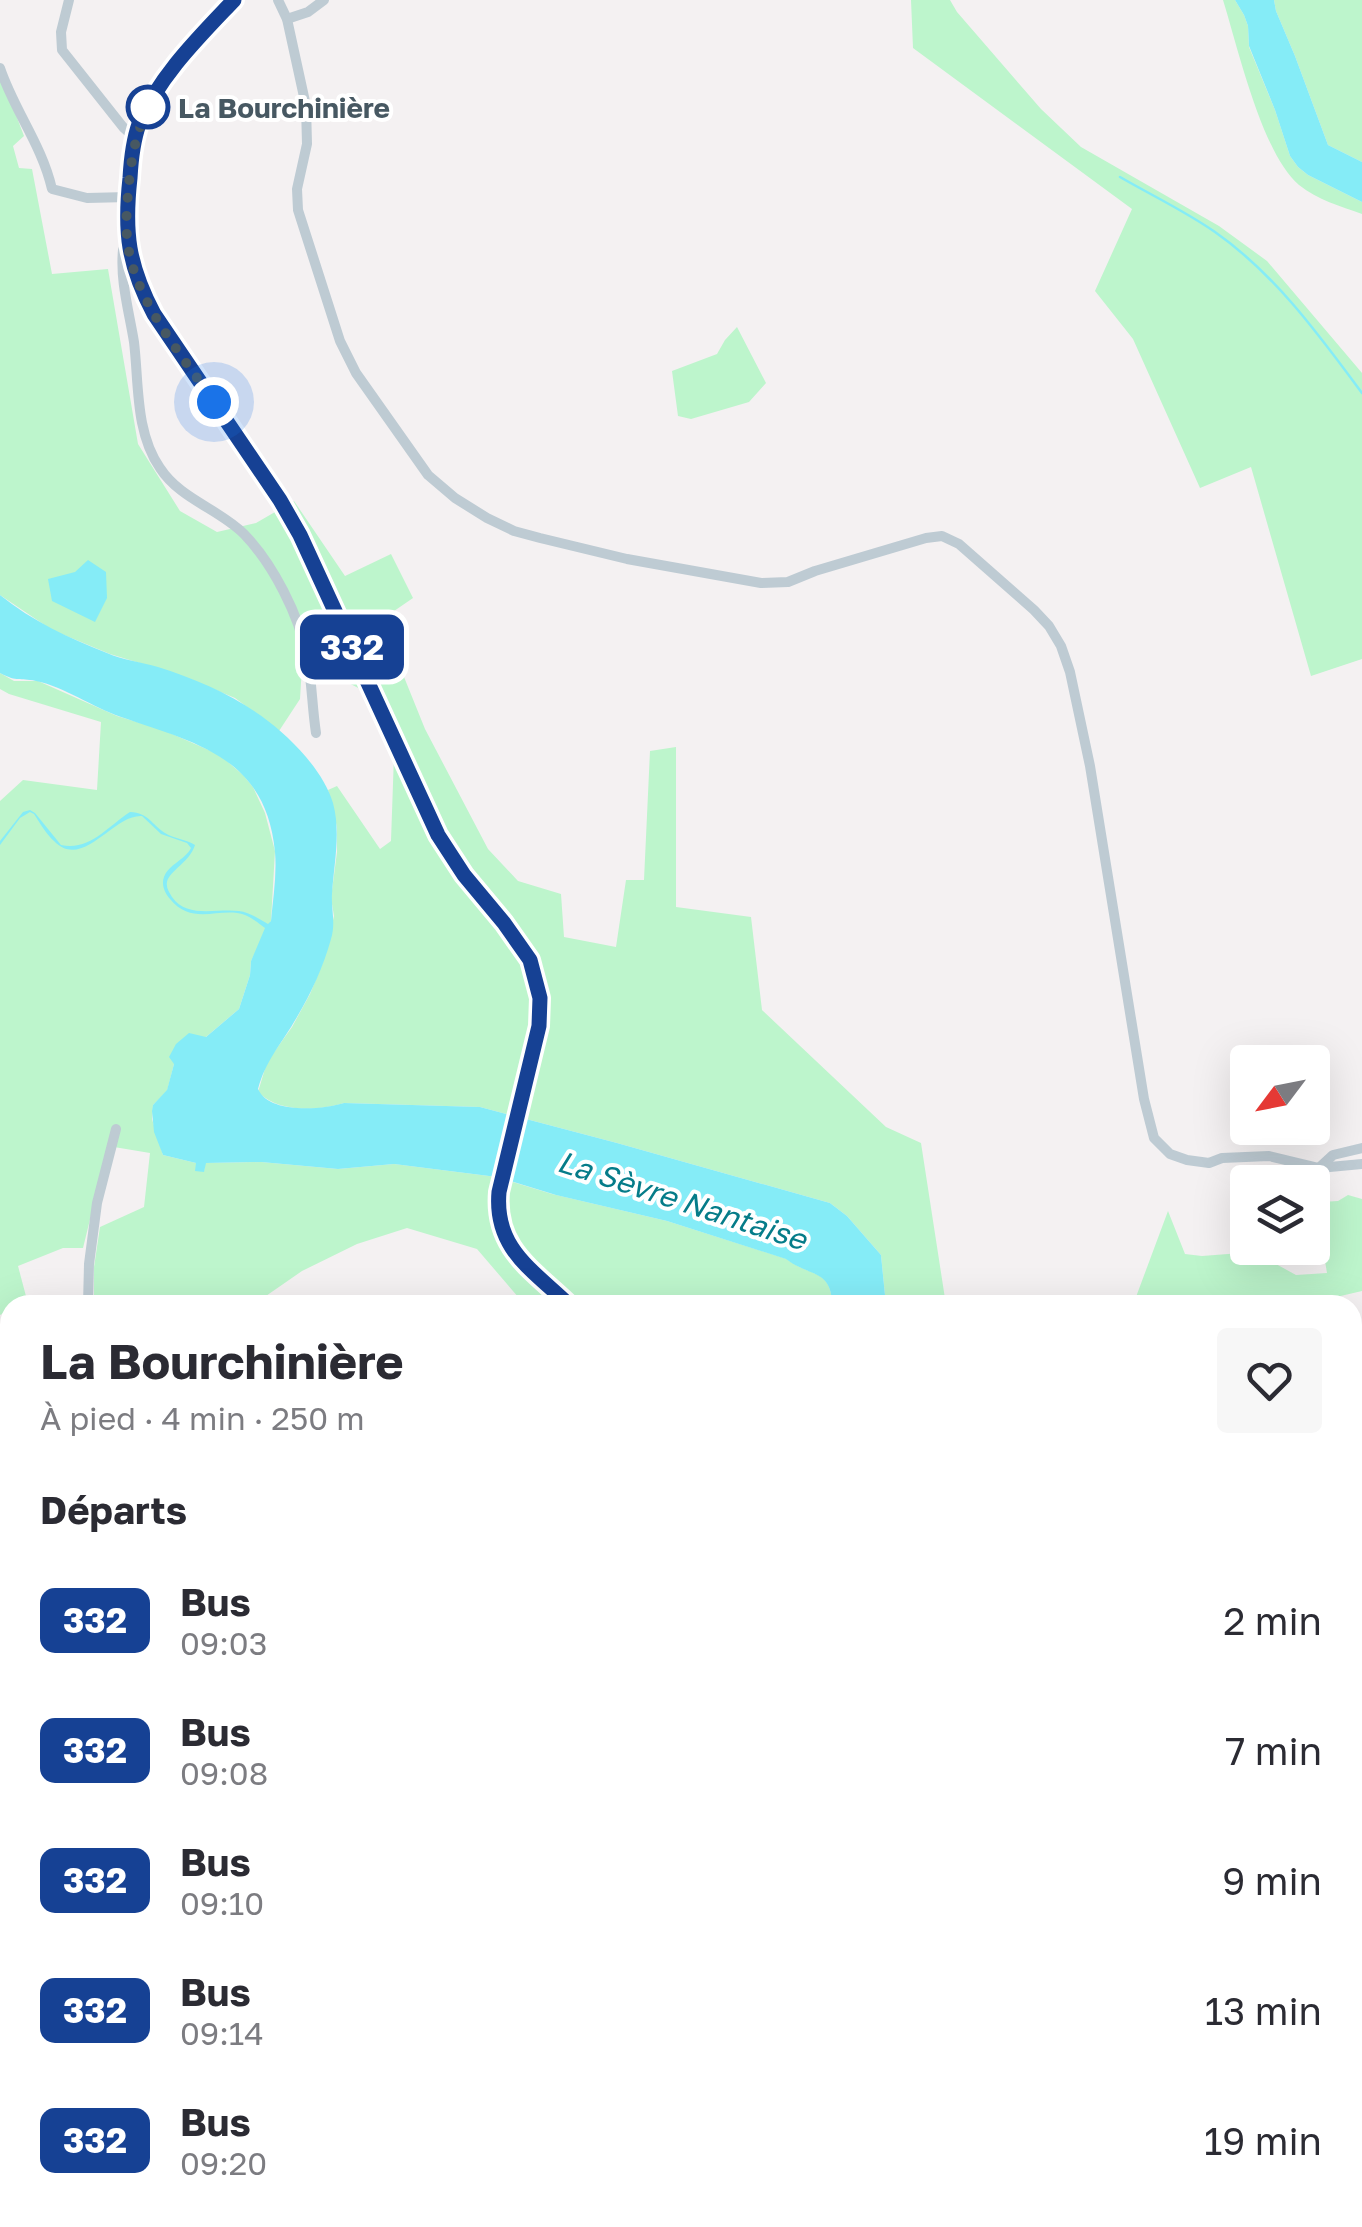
<!DOCTYPE html>
<html lang="fr">
<meta charset="utf-8">
<style>
:root{--surface:#fff;--page:#f7f7f7;--text:#2b2b33;--muted:#7c7c81}
body{margin:0;font-family:"Golos Text",sans-serif;background:var(--page);color:var(--text);height:100vh;display:flex;flex-direction:column;font-size:38px;white-space:nowrap}
*{box-sizing:border-box;margin:0}
p{font-size:32px;color:var(--muted)}
.icon{flex:none;width:55px;height:55px;fill:none;stroke:currentColor;stroke-width:2;stroke-linecap:round;stroke-linejoin:round}
.map{position:relative;flex:1;overflow:hidden}
.panel{position:absolute;left:0px;top:1295px;width:1362px;height:932px;display:flex;flex-direction:column;background:var(--surface);border-radius:30px 30px 0 0;box-shadow:0 10px 40px #0002}
.panel>*{flex:none}
.badge{padding:0 20px;border-radius:15px;font-size:35px;line-height:65px}
.needle{width:65px;rotate:238deg}
.fabs{position:absolute;left:1230px;top:1045px;display:grid;gap:20px}
.fabs a{display:grid;place-items:center;width:100px;height:100px;border-radius:10px;background:var(--surface);box-shadow:0 10px 40px #0002;font-size:50px}
.you{position:absolute;width:50px;height:50px;margin:-25px;border:8px solid #fff;border-radius:50%;background:#1a73e8;box-shadow:0 0 0 15px #1a73e833}
.map>.badge{position:absolute;translate:-50% -50%;box-shadow:0 0 0 5px #fff}
h2{padding:0 40px;font-size:38px;line-height:90px}
.round{display:grid;place-items:center;flex:none;width:105px;height:105px;border-radius:10px;background:var(--page)}
.head{display:flex;align-items:center;justify-content:space-between;height:170px;padding:0 40px}
h1{font-size:48px;font-weight:700;line-height:75px}
ul{padding:0;list-style:none}
li{display:flex;align-items:center;gap:30px;height:130px;padding:0 40px}
li div{flex:1}
li b{display:block;font-size:38px}
li em{font-style:normal}
li .badge{min-width:110px;font-weight:700;text-align:center}
.map>svg:first-child{display:block}
.green{fill:#bdf5cc}
.water{fill:#85ecf7}
.lines{fill:none;stroke-linecap:round;stroke-linejoin:round}
.stream{stroke:#85ecf7;stroke-width:2.5}
.minor{stroke:#becbd3;stroke-width:10}
.major{stroke:#afc5d3;stroke-width:12}
.line-casing{stroke:#fff;stroke-width:22}
.line{stroke:#164194;stroke-width:15}
.walk{stroke:#475862;stroke-width:10;stroke-dasharray:0 18}
.stop-dot{fill:#fff;stroke:#164194;stroke-width:5}
.labels{text-anchor:middle;dominant-baseline:central;stroke-width:8;stroke-linejoin:round;paint-order:stroke}
.stop-label{font-size:28px;font-weight:bold;fill:#475862;stroke:#fff;text-anchor:start}
.water-label{font-size:30px;font-style:italic;fill:#057c89;stroke:#fff}
</style>
<div class="map">
<svg width="1362" height="2227" viewBox="0 0 1362 2227">
<rect width="100%" height="100%" fill="#f4f1f2"/>
<g class="green">
<path d="M911,0H950L957,12L1041,109L1081,147L1219,226L1267,261L1362,373V659L1311,676L1251,467L1200,488L1133,339L1095,291L1132,209L913,48Z"/>
<path d="M1223,0H1235L1244,15L1248,26L1249,47L1275,110L1290,156L1298,167L1308,175L1362,202V214C1340,206 1318,200 1299,185C1262,154 1238,48 1223,0Z"/>
<path d="M1274,0H1362V162L1328,145L1295,56L1276,11Z"/>
<path d="M0,73L24,136L13,146L19,168L32,169L52,274L108,269L138,444L180,511L217,532L256,523L294,501L345,576L391,554L413,598L381,620L425,729L488,849L518,881L561,894L564,937L616,947L626,880H644L650,751L676,747V907L751,917L762,1010L886,1127L921,1143L946,1305H886L881,1255L847,1216L830,1203L617,1143L480,1107L344,1103C318,1111 279,1113 258,1092L267,1062L292,1027L310,994L323,962L334,916L331,898L337,852V827L328,790L337,786L380,849L391,841L394,755L364,691L316,666L296,640L302,666L300,699L279,731L235,698L182,676L110,654L52,630L0,595Z"/>
<path d="M737,327L766,383L749,402L691,419L678,416L672,371L717,354L725,340Z"/>
<path d="M0,673L14,681H38L117,716L163,730L220,755L243,775L253,787L265,813L275,851L271,921L251,961L250,975L239,1009L174,1064L167,1091L153,1105L152,1119L163,1155L196,1163L204,1171L205,1163L261,1162L338,1169L394,1164L497,1177L552,1194L667,1221L787,1259C809,1277 832,1268 832,1305H525L477,1249L407,1228L357,1244L302,1271L253,1305H94V1267L100,1227L144,1207L150,1153L108,1146L83,1248H63L18,1266L27,1300L18,1305H10V1310L0,1315V801L23,780L97,790L101,722L9,694L0,689Z"/>
<path d="M1348,1195L1362,1199V1291L1302,1305H1133L1168,1211L1185,1254L1202,1256L1254,1252L1296,1275L1327,1273L1320,1231L1321,1202L1338,1201Z"/>
<path d="M0,1367L10,1386V1478L0,1481Z"/>
<path d="M1352,1398L1362,1403V1555L1353,1561Z"/>
<path d="M10,1659V2066L0,2070V1661Z"/>
<path d="M1353,1714L1362,1715V2227H1192L1185,2218H1352Z"/>
<path d="M711,2218H811L814,2227H701Z"/>
<path d="M975,2218H1094L1100,2227H978Z"/>
</g>
<g class="water">
<path d="M1235,0H1274L1276,11L1295,56L1328,145L1362,162V202L1308,175L1298,167L1290,156L1275,110L1249,46L1248,26L1244,15Z"/>
<path d="M88,560L106,572L107,598L95,622L52,601L48,579L75,572Z"/>
<path d="M0,595C32,621 69,638 107,653C123,660 141,662 158,667C215,685 267,711 306,757C317,770 328,786 333,803C341,833 334,863 332,894C331,909 336,923 331,939C323,968 310,996 294,1022C280,1046 266,1060 258,1089C269,1114 321,1110 344,1103L480,1107L617,1143L830,1203L847,1216L881,1255L886,1305H832C832,1269 809,1277 786,1259L667,1221L556,1195L497,1177L394,1164L338,1169L261,1162L206,1163L204,1172L195,1171L196,1163L163,1155L154,1132L152,1111L153,1105L167,1090L174,1064L169,1057L176,1044L189,1033L206,1037L239,1009L250,975L251,961L265,928C260,924 252,918 245,915C220,906 193,927 170,899C165,893 161,885 164,877C169,864 185,860 191,848L187,843L161,834L142,816C113,814 83,871 54,841C46,834 40,823 34,814L30,812L20,818L0,845V841L23,812L30,810L35,813L61,845C90,851 107,827 130,812C149,813 151,824 165,833C174,839 186,839 195,845C190,862 169,871 167,882C166,888 169,892 172,897C187,919 217,908 239,911C249,912 259,919 268,924L271,921C273,898 277,875 275,852C266,757 196,743 121,717C92,707 65,687 36,681C18,677 19,683 0,673Z"/>
</g>
<g class="lines">
<g class="stream">
<path d="M1120,177C1151,195 1185,211 1215,232C1275,274 1319,335 1362,393"/>
<path d="M1352,1751L1362,1746"/>
</g>
<g class="minor">
<path d="M69,0L61,32L62,50L123,127L135,138"/>
<path d="M278,0L287,19L306,106L307,144L297,189L298,210L340,341L356,373L428,475L455,498L487,518L514,531L540,538L627,559L761,583L788,582L815,571L926,538L942,536L959,544L1034,610L1049,626L1061,646L1070,672L1090,766L1144,1099L1154,1138L1170,1154L1187,1160L1209,1163L1222,1158L1269,1156L1319,1168L1362,1164"/>
<path d="M287,19L308,12L324,0"/>
<path d="M0,68C14,110 42,145 52,189L87,198L128,197"/>
<path d="M128,247L123,250C120,281 129,311 134,342C139,383 135,432 160,468C180,499 219,509 244,534C273,564 299,615 307,656C312,681 312,707 316,733"/>
<path d="M1320,1167L1333,1155L1362,1148"/>
<path d="M88,1305L89,1264L97,1203L116,1129"/>
<path d="M0,1490L10,1488"/>
<path d="M862,2218L863,2223L874,2220"/>
<path d="M463,2227L469,2218"/>
</g>
<g class="major">
<path d="M234,0C199,37 162,74 141,120C133,138 131,160 129,180C127,202 125,226 129,249C138,299 172,340 200,382C235,433 269,483 301,535L438,835L464,875L504,923L529,960L540,999L539,1026L499,1192C492,1248 534,1270 569,1305"/>
<path d="M133,2218L134,2227"/>
</g>
</g>
<g class="lines">
<g class="line-casing">
<path id="line" d="M234,0C199,37 159,76 139,124C133,141 131,160 130,178C124,232 128,265 154,314L280,500L300,535L438,835L464,875L504,923L530,960L540,998L539,1026L499,1192C494,1249 533,1270 569,1305"/>
</g>
<use href="#line" class="line"/>
<path class="walk" d="M148,107L152,101C137,128 132,153 129,183C127,203 125,225 128,246C137,304 182,355 214,402"/>
</g>
<circle class="stop-dot" cx="148" cy="107" r="20"/>
<g class="labels">
<g class="stop-label">
<text x="178" y="107">La Bourchinière</text>
</g>
<g class="water-label">
<text transform="translate(682 1200) rotate(18)">La Sèvre Nantaise</text>
</g>
</g>
</svg>
<div class="fabs">
<a><svg class="needle" viewBox="-14 -14 28 28"><path d="M0-13l5 13h-10z" fill="#e53935"/><path d="M0 13l5-13h-10z" fill="#7c7c81"/></svg></a>
<a><svg class="icon" aria-label="layers" viewBox="0 0 24 24"><path d="M12 4l9 5-9 5-9-5zM3 14l9 5 9-5"/></svg></a>
</div>
<div class="you" style="left:214px;top:402px"></div>
<b class="badge" style="left:352px;top:647px;background:#164194;color:#fff">332</b>
<section class="panel">
<div class="head"><div><h1>La Bourchinière</h1><p>À pied · 4 min · 250 m</p></div><a class="round"><svg class="icon" aria-label="heart" viewBox="0 0 24 24"><path d="M12 20l-8-8c-3-5 5-10 8-4 3-6 11-1 8 4z"/></svg></a></div>
<h2>Départs</h2>
<ul>
<li><span class="badge" style="background:#164194;color:#fff">332</span><div><b>Bus</b><p>09:03</p></div><em>2 min</em></li>
<li><span class="badge" style="background:#164194;color:#fff">332</span><div><b>Bus</b><p>09:08</p></div><em>7 min</em></li>
<li><span class="badge" style="background:#164194;color:#fff">332</span><div><b>Bus</b><p>09:10</p></div><em>9 min</em></li>
<li><span class="badge" style="background:#164194;color:#fff">332</span><div><b>Bus</b><p>09:14</p></div><em>13 min</em></li>
<li><span class="badge" style="background:#164194;color:#fff">332</span><div><b>Bus</b><p>09:20</p></div><em>19 min</em></li>
</ul>
</section>
</div>
